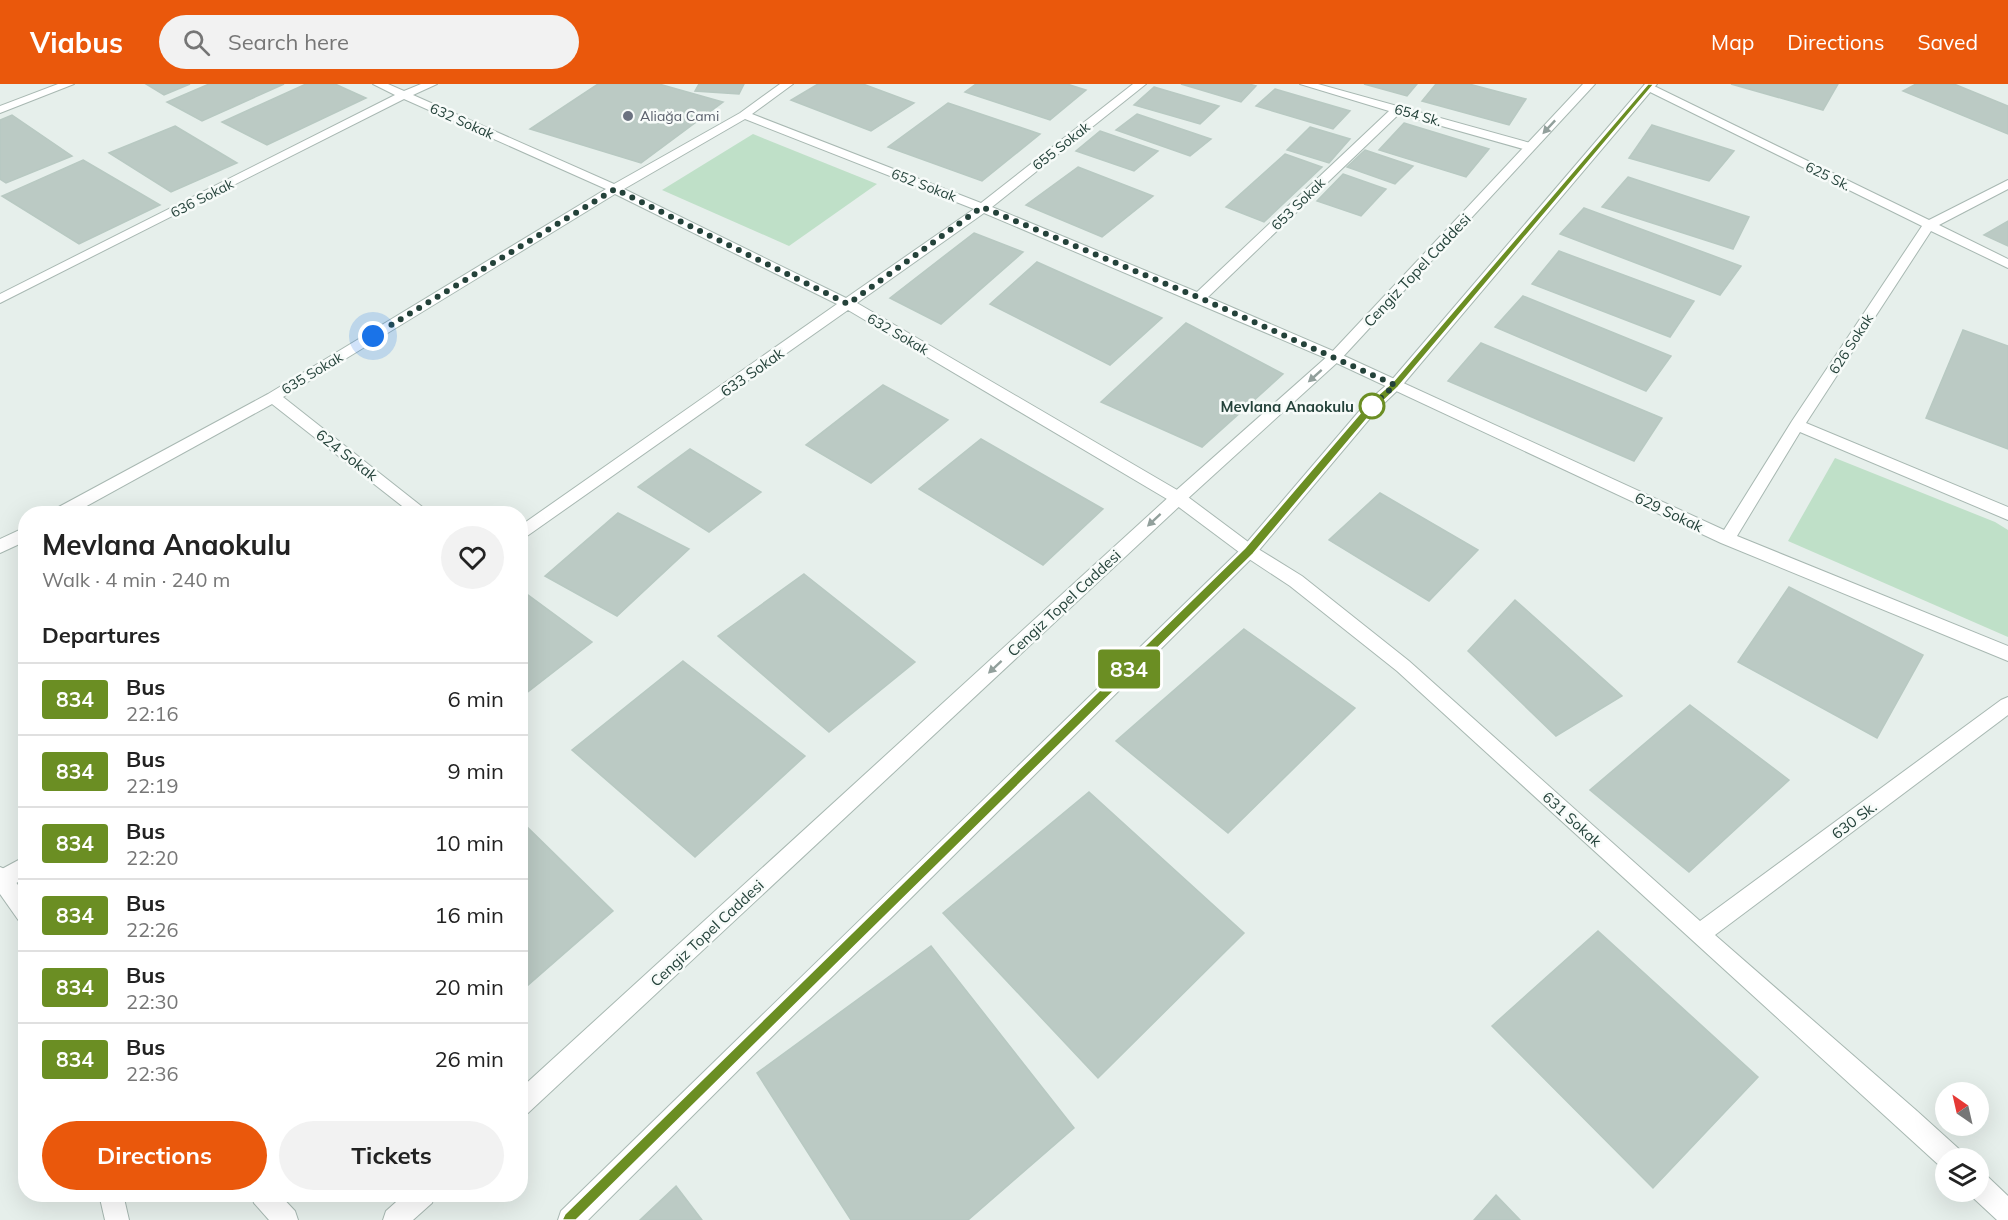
<!DOCTYPE html>
<meta charset="utf-8">
<style>
:root{--surface:#fff;--page:#f2f2f2;--text:#222;--muted:#767676;--line:#e0e0e0;--accent:#ea580c}
body{margin:0;font-family:Mulish,sans-serif;background:var(--page);color:var(--text);height:100vh;display:flex;flex-direction:column;font-size:22px;white-space:nowrap}
*{box-sizing:border-box;margin:0}
p{font-size:20px;color:var(--muted)}
.icon{flex:none;width:33px;height:33px;fill:none;stroke:currentColor;stroke-width:2;stroke-linecap:round;stroke-linejoin:round}
.map{position:relative;flex:1;overflow:hidden}
.details{position:absolute;left:18px;top:422px;width:510px;height:696px;display:flex;flex-direction:column;background:var(--surface);border-radius:24px;box-shadow:0 6px 24px #0002}
.details>*{flex:none}
.badge{padding:0 12px;border-radius:4px;font-size:21px;line-height:39px}
.needle{width:39px;rotate:326deg}
.fabs{position:absolute;left:1935px;top:998px;display:grid;gap:12px}
.fabs a{display:grid;place-items:center;width:54px;height:54px;border-radius:50%;background:var(--surface);box-shadow:0 6px 24px #0002;font-size:30px}
.you{position:absolute;width:30px;height:30px;margin:-15px;border:4px solid #fff;border-radius:50%;background:#1a73e8;box-shadow:0 0 0 9px #1a73e833}
.map>.badge{position:absolute;translate:-50% -50%;box-shadow:0 0 0 3px #fff}
h2{padding:0 24px;font-size:22px;line-height:54px}
.round{display:grid;place-items:center;flex:none;width:63px;height:63px;border-radius:32px;background:var(--page)}
.head{display:flex;align-items:center;justify-content:space-between;height:102px;padding:0 24px}
h1{font-size:28px;font-weight:700;line-height:45px}
.cta{display:flex;gap:12px;margin-top:auto;padding:12px 24px}
.cta a{flex:1;height:69px;border-radius:36px;background:var(--accent);color:#fff;font-size:24px;font-weight:700;line-height:69px;text-align:center}
.cta a+a{background:var(--page);color:var(--text)}
ul{padding:0;list-style:none}
li{display:flex;align-items:center;gap:18px;height:72px;padding:0 24px;border-top:2px solid var(--line)}
li div{flex:1}
li b{display:block;font-size:22px}
li em{font-style:normal}
li .badge{min-width:66px;font-weight:700;text-align:center}
header{display:flex;align-items:center;gap:36px;box-sizing:border-box;height:84px;padding:0 30px;background:var(--accent);color:#fff}
header strong{font-size:28px}
nav{display:flex;gap:33px;margin-inline-start:auto;font-size:21px}
.search{width:420px;height:54px;background:var(--page);display:flex;align-items:center;gap:15px;box-sizing:border-box;padding:0 21px;border-radius:33px;color:var(--muted);font-size:22px}
.map>svg:first-child{display:block}
.green{fill:#bfe0c8}
.building{fill:#bbcac4;stroke:#b8c9c2;stroke-width:1.5}
.lines{fill:none;stroke-linecap:round;stroke-linejoin:round}
.minor-casing{stroke:#a8b8b2;stroke-width:2}
.tertiary-casing{stroke:#a8b8b2;stroke-width:2}
.minor{fill:#fff;fill-rule:evenodd}
.tertiary{fill:#fff;fill-rule:evenodd}
.oneway{fill:#92a09c}
.line{fill:#6b8e23;stroke:#fff;stroke-width:1.5}
.walk{stroke:#24423a;stroke-width:6;stroke-dasharray:0 10.8}
.worship-dot{fill:#6b7280;stroke:#f7fbf9;stroke-width:2}
.stop-dot{fill:#fff;stroke:#6b8e23;stroke-width:3}
.labels{text-anchor:middle;dominant-baseline:central;stroke-width:5;stroke-linejoin:round;paint-order:stroke}
.far-street-label{font-size:14px;fill:#24423a;stroke:#f7fbf9}
.far-worship-label{font-size:14px;fill:#5b616d;stroke:#f7fbf9;text-anchor:start}
.street-label{font-size:15px;fill:#24423a;stroke:#f7fbf9}
.stop-label{font-size:15px;font-weight:bold;fill:#24423a;stroke:#f7fbf9;text-anchor:end}
</style>
<header>
<strong>Viabus</strong>
<div class="search"><svg class="icon" aria-label="search" viewBox="0 0 24 24"><circle cx="10" cy="10" r="6"/><path d="M15 15l6 6"/></svg>Search here</div>
<nav><a>Map</a><a>Directions</a><a>Saved</a></nav>
</header>
<div class="map">
<svg width="2008" height="1136" viewBox="0 0 2008 1136">
<rect width="100%" height="100%" fill="#e6efeb"/>
<g class="green">
<path d="M753,50L877,100L789,162L662,106Z"/>
<path d="M1835,374L1995,438L2008,446V553L1788,457Z"/>
</g>
<g class="building">
<path d="M146,0H190L164,11Z"/>
<path d="M209,0H284L202,37L167,18Z"/>
<path d="M306,0H335L366,14L267,61L222,38Z"/>
<path d="M598,0H659L723,18L641,79L530,45Z"/>
<path d="M699,0H744L739,10L695,7Z"/>
<path d="M818,0H863L914,19L871,47L791,16Z"/>
<path d="M976,0H1067L1086,6L1050,36L965,8Z"/>
<path d="M1181,0H1249L1256,2L1241,18Z"/>
<path d="M1364,0H1417L1407,12Z"/>
<path d="M1436,0H1469L1526,15L1509,41L1422,17Z"/>
<path d="M1731,0H1838L1823,26Z"/>
<path d="M1916,0H1954L2008,22V50L1903,7Z"/>
<path d="M1154,3L1219,22L1200,40L1134,21Z"/>
<path d="M1275,5L1350,27L1333,45L1256,22Z"/>
<path d="M948,19L1040,50L982,97L888,63Z"/>
<path d="M1137,30L1211,55L1190,72L1116,46Z"/>
<path d="M12,31L72,72L6,99L0,95V36Z"/>
<path d="M1404,39L1489,65L1466,93L1379,66Z"/>
<path d="M1652,41L1734,67L1709,97L1629,74Z"/>
<path d="M175,42L237,79L171,108L109,69Z"/>
<path d="M1310,43L1350,55L1329,79L1287,66Z"/>
<path d="M1100,47L1158,67L1134,87L1076,67Z"/>
<path d="M1365,66L1413,82L1395,100L1347,83Z"/>
<path d="M1285,70L1322,83L1264,138L1226,123Z"/>
<path d="M83,76L160,121L79,160L2,112Z"/>
<path d="M1078,83L1153,112L1102,153L1026,121Z"/>
<path d="M1343,90L1386,105L1361,132L1317,117Z"/>
<path d="M1628,93L1749,133L1733,165L1602,123Z"/>
<path d="M1584,124L1741,182L1720,211L1560,150Z"/>
<path d="M2008,137V162L1984,151Z"/>
<path d="M974,149L1023,168L941,240L890,214Z"/>
<path d="M1559,167L1694,217L1670,253L1532,200Z"/>
<path d="M1037,178L1162,234L1110,281L990,220Z"/>
<path d="M1523,212L1671,272L1646,307L1495,243Z"/>
<path d="M1186,239L1283,290L1202,363L1101,318Z"/>
<path d="M1963,246L2008,262V365L1926,334Z"/>
<path d="M1481,259L1662,334L1634,377L1448,297Z"/>
<path d="M883,301L948,336L871,399L806,361Z"/>
<path d="M981,355L1103,425L1043,481L919,405Z"/>
<path d="M690,365L761,408L709,448L638,403Z"/>
<path d="M1380,409L1478,466L1429,517L1329,456Z"/>
<path d="M618,429L689,465L617,532L545,492Z"/>
<path d="M804,490L915,578L829,648L718,552Z"/>
<path d="M1789,503L1923,571L1877,654L1738,578Z"/>
<path d="M520,505L592,558L520,614Z"/>
<path d="M1515,516L1622,612L1556,652L1468,567Z"/>
<path d="M1244,545L1355,624L1228,749L1116,657Z"/>
<path d="M683,577L805,672L695,773L572,666Z"/>
<path d="M1690,621L1789,696L1689,788L1590,706Z"/>
<path d="M1089,708L1244,849L1098,994L943,829Z"/>
<path d="M520,736L613,827L520,908Z"/>
<path d="M1598,847L1758,993L1653,1104L1492,942Z"/>
<path d="M931,862L1074,1044L968,1136H851L757,989Z"/>
<path d="M676,1102L702,1136H640Z"/>
<path d="M1496,1111L1520,1136H1474Z"/>
</g>
<g class="lines">
<g class="minor-casing">
<g id="minor">
<path d="M58,0H74L0,29V22Z"/>
<path d="M373,0H388L404,7L421,0H437L413,11L614,100L740,29L780,0H793L752,30L981,119L1133,0H1146L992,123L1197,208L1389,27L1300,0H1318L1534,60L1536,63L1530,67L1399,30L1208,213L1340,270L1724,446L1792,337L1922,142L1644,5V1H1652L1929,136L2008,96V105L1939,141L2008,175V184L1931,147L1806,339L2008,423V436L1800,348L1737,452L2008,562V577L1721,459L1330,276L984,129L857,219L1184,410L1255,463L1302,492L1409,577L1700,837L2001,616L2008,613V631L1715,851L1917,1027L1959,1065L1962,1074H1946V1084L1941,1083L1397,587L1290,502L1243,471L1172,418L848,226L520,457V442L837,220L615,110L283,313L430,429H411L272,320L74,429H53L55,425L268,310L606,105L404,15L0,219V210L395,11ZM745,35L974,125L846,214L624,105Z"/>
<path d="M26,443V457L0,469V455Z"/>
<path d="M26,772V793L10,803L0,804V786Z"/>
<path d="M1978,1089L1987,1092L2008,1112V1136H1997L1969,1110L1968,1107H1978Z"/>
</g>
</g>
<g class="tertiary-casing">
<g id="tertiary">
<path d="M1583,0H1595L1340,276L1184,418L528,1029L520,1033V1005L1172,410L1330,270Z"/>
<path d="M1645,0H1657L1400,304L1377,326L1255,471L588,1136H558L561,1127L1243,463L1367,318L1390,298Z"/>
<path d="M0,783L7,786L26,812V840L19,837L0,810Z"/>
<path d="M99,1110H123L129,1136H105Z"/>
<path d="M251,1110H279L295,1127L298,1136H269L254,1119Z"/>
<path d="M405,1110H435L432,1119L413,1136H383L386,1127Z"/>
</g>
</g>
<use href="#minor" class="minor"/>
<use href="#tertiary" class="tertiary"/>
</g>
<defs><path id="oneway-solid" d="M-6-.8H1V-3.2L6.5 0L1 3.2V.8H-6Z" transform="scale(1.5)"/></defs>
<g class="oneway">
<use href="#oneway-solid" transform="translate(1549 43) rotate(133)"/>
<use href="#oneway-solid" transform="translate(1315 292) rotate(138)"/>
<use href="#oneway-solid" transform="translate(1154 436) rotate(137)"/>
<use href="#oneway-solid" transform="translate(995 583) rotate(137)"/>
</g>
<path class="line" d="M1648,0H1654L1398,303L1376,324L1253,470L576,1136H562L565,1130L1245,464L1369,319L1392,299Z"/>
<g class="lines">
<path class="walk" d="M373,252L615,105L848,220L982,123L1207,217L1395,301L1372,322"/>
</g>
<circle class="worship-dot" cx="628" cy="32" r="6"/>
<circle class="stop-dot" cx="1372" cy="322" r="12"/>
<g class="labels">
<g class="far-street-label">
<text transform="translate(1418 31) rotate(16)">654 Sk.</text>
<text transform="translate(462 37) rotate(24)">632 Sokak</text>
<text transform="translate(1061 62) rotate(-38)">655 Sokak</text>
<text transform="translate(1828 92) rotate(26)">625 Sk.</text>
<text transform="translate(924 101) rotate(21)">652 Sokak</text>
<text transform="translate(202 114) rotate(-27)">636 Sokak</text>
<text transform="translate(1298 120) rotate(-44)">653 Sokak</text>
<text transform="translate(898 250) rotate(30)">632 Sokak</text>
<text transform="translate(1851 260) rotate(-57)">626 Sokak</text>
<text transform="translate(312 289) rotate(-31)">635 Sokak</text>
</g>
<g class="far-worship-label">
<text x="640" y="32">Aliağa Cami</text>
</g>
<g class="street-label">
<text transform="translate(1417 186) rotate(-47)">Cengiz Topel Caddesi</text>
<text transform="translate(752 288) rotate(-35)">633 Sokak</text>
<text transform="translate(347 371) rotate(38)">624 Sokak</text>
<text transform="translate(1669 428) rotate(25)">629 Sokak</text>
<text transform="translate(1064 519) rotate(-43)">Cengiz Topel Caddesi</text>
<text transform="translate(1572 735) rotate(42)">631 Sokak</text>
<text transform="translate(1854 736) rotate(-37)">630 Sk.</text>
<text transform="translate(707 849) rotate(-43)">Cengiz Topel Caddesi</text>
</g>
<g class="stop-label">
<text x="1354" y="322">Mevlana Anaokulu</text>
</g>
</g>
</svg>
<div class="fabs">
<a><svg class="needle" viewBox="-14 -14 28 28"><path d="M0-13l5 13h-10z" fill="#e53935"/><path d="M0 13l5-13h-10z" fill="#767676"/></svg></a>
<a><svg class="icon" aria-label="layers" viewBox="0 0 24 24"><path d="M12 4l9 5-9 5-9-5zM3 14l9 5 9-5"/></svg></a>
</div>
<div class="you" style="left:373px;top:252px"></div>
<b class="badge" style="left:1129px;top:585px;background:#6b8e23;color:#fff">834</b>
<section class="details">
<div class="head"><div><h1>Mevlana Anaokulu</h1><p>Walk · 4 min · 240 m</p></div><a class="round"><svg class="icon" aria-label="heart" viewBox="0 0 24 24"><path d="M12 20l-8-8c-3-5 5-10 8-4 3-6 11-1 8 4z"/></svg></a></div>
<h2>Departures</h2>
<ul>
<li><span class="badge" style="background:#6b8e23;color:#fff">834</span><div><b>Bus</b><p>22:16</p></div><em>6 min</em></li>
<li><span class="badge" style="background:#6b8e23;color:#fff">834</span><div><b>Bus</b><p>22:19</p></div><em>9 min</em></li>
<li><span class="badge" style="background:#6b8e23;color:#fff">834</span><div><b>Bus</b><p>22:20</p></div><em>10 min</em></li>
<li><span class="badge" style="background:#6b8e23;color:#fff">834</span><div><b>Bus</b><p>22:26</p></div><em>16 min</em></li>
<li><span class="badge" style="background:#6b8e23;color:#fff">834</span><div><b>Bus</b><p>22:30</p></div><em>20 min</em></li>
<li><span class="badge" style="background:#6b8e23;color:#fff">834</span><div><b>Bus</b><p>22:36</p></div><em>26 min</em></li>
</ul>
<div class="cta"><a>Directions</a><a>Tickets</a></div>
</section>
</div>
